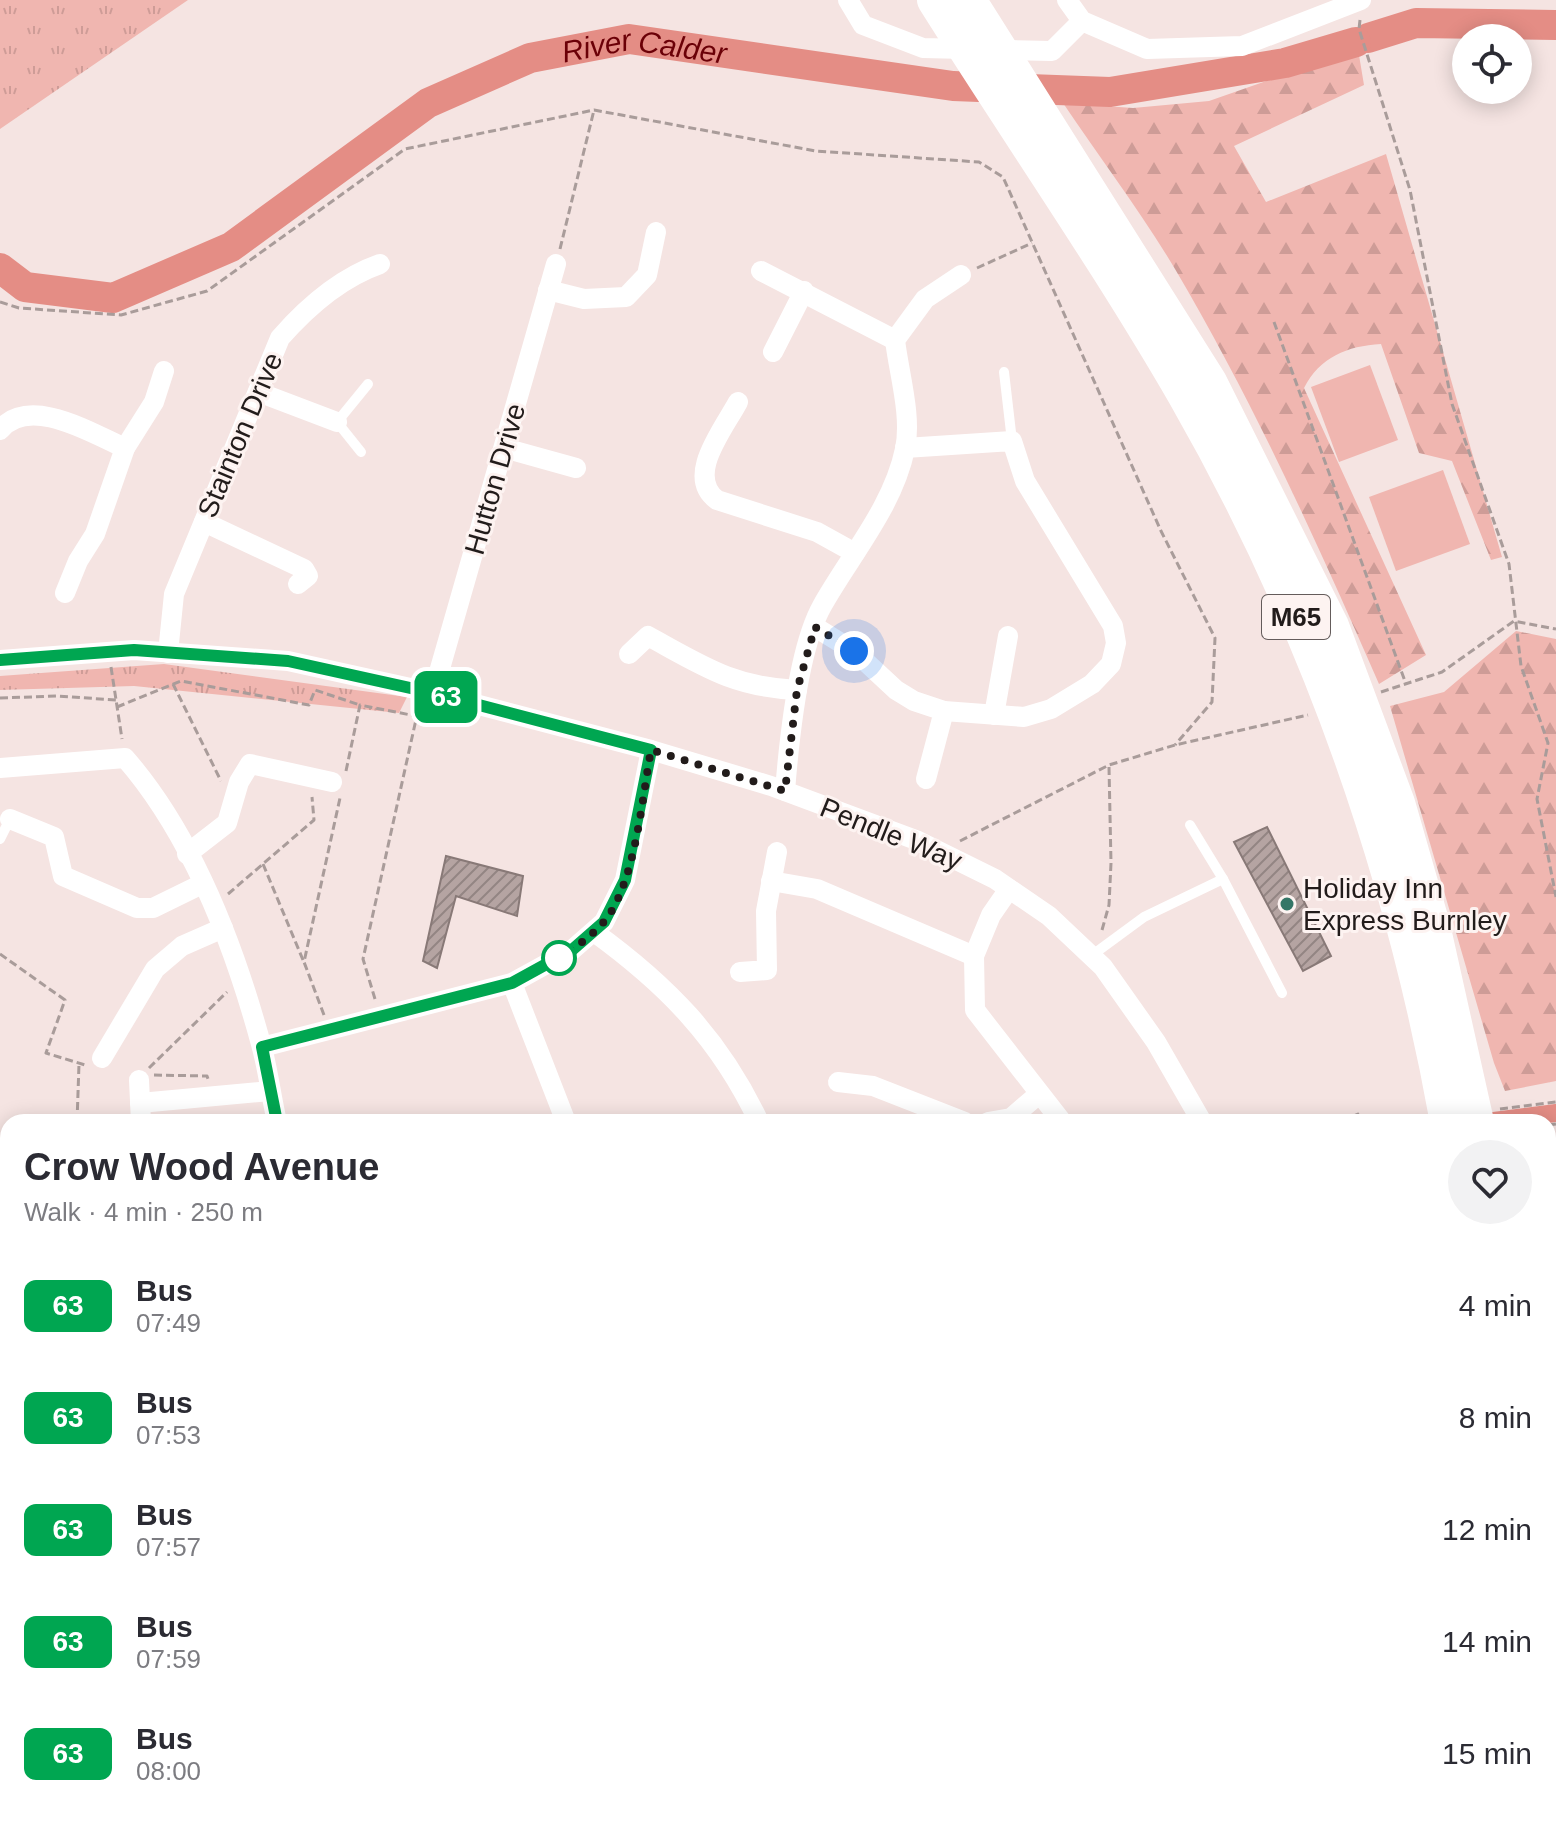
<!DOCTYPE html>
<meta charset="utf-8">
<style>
:root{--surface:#fff;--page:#f2f2f3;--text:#2b2b33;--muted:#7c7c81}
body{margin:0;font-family:Arial,sans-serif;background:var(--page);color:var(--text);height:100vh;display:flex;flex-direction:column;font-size:30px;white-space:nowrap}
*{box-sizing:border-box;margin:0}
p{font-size:26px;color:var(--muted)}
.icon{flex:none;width:44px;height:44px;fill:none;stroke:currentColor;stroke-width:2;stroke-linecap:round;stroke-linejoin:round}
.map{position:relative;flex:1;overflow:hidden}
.details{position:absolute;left:0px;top:1114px;width:1556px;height:714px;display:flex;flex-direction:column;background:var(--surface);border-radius:24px 24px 0 0;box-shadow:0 4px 20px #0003}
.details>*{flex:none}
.badge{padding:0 16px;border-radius:12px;font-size:28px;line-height:52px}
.fabs{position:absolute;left:1452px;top:24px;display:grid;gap:16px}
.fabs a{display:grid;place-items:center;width:80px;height:80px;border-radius:50%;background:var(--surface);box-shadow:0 4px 20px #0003;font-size:40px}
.you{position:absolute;width:40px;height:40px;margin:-20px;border:6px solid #fff;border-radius:50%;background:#1a73e8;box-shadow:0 0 0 12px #1a73e833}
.map>.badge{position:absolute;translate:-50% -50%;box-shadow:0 0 0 4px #fff}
.round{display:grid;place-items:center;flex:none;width:84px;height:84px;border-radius:42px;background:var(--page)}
.headline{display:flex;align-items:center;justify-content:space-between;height:136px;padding:0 24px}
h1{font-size:38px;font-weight:800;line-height:60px}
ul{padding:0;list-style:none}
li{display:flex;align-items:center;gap:24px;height:112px;padding:0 24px}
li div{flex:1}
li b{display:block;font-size:30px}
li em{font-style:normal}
li .badge{min-width:88px;font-weight:700;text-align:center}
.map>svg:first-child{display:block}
.grass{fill:url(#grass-tufts)}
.forest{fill:url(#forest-firs)}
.garden{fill:#f0b6b0}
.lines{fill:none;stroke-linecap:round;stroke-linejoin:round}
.canal{stroke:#e48d85;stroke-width:18}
.river{stroke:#e48d85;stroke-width:30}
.building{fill:url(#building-hatch);stroke:#887977;stroke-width:2}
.path{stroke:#a99c9a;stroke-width:3;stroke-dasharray:8 4;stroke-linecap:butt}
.service{stroke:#fff;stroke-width:10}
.minor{stroke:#fff;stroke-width:20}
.motorway{stroke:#fff;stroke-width:36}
.line-casing{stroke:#fff;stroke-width:18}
.line{stroke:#00a651;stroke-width:12}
.walk{stroke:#221c1b;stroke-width:8;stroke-dasharray:0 14.4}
.poi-dot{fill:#347667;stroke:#fdf3f1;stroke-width:3}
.stop-dot{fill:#fff;stroke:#00a651;stroke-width:4}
.labels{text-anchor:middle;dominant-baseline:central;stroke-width:6;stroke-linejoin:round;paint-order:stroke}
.shield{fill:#fdf3f1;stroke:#645c5b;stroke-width:2}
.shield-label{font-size:26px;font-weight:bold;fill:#221c1b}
.street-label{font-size:28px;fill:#221c1b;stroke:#fdf3f1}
.poi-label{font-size:28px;fill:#221c1b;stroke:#fdf3f1;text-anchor:start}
.water-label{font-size:30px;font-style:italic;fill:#6b0007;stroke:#fdf3f1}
</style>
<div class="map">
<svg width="1556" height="1827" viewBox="0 0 1556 1827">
<defs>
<pattern id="grass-tufts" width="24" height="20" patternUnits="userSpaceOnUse" patternTransform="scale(2)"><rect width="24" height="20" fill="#f0b6b0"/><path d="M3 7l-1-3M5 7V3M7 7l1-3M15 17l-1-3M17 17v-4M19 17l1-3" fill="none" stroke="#ce9c97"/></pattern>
<pattern id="forest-firs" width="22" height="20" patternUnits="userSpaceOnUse" patternTransform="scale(2)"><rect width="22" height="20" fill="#f0b6b0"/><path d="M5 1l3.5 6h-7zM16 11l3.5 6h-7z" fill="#ce9c97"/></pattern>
<pattern id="building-hatch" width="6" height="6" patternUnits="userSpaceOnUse" patternTransform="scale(2)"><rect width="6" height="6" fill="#b5a4a2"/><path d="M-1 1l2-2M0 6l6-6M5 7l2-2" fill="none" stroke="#938583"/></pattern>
</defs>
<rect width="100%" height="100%" fill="#f5e4e2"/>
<g class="grass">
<path d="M0,0H188L0,129Z"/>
<path d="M164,664L407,697L399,713L134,686L0,690V676Z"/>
<path d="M1200,1820H1309L1307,1827H1192Z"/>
</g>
<g class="forest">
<path d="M1358,49L1364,85L1234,146L1266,202L1386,154L1502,557L1491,560L1452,461L1419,453L1381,344C1347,346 1320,357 1304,388L1426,655L1379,684C1317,542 1254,403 1175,269C1141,212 1100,158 1063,103L1133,108L1209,101Z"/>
<path d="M1516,631L1556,639V1081L1505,1091L1494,1063L1390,706L1444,692Z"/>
</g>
<g class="garden">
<path d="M1370,365L1398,440L1339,462L1311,387Z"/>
<path d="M1443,470L1470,544L1396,571L1369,497Z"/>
</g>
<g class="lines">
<path class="canal" d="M1486,1122L1556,1113"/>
<g class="river">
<path d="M1368,38L1416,23L1556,25"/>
<path id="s1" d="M0,268L25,287L113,298L231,247L428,103L530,58L629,39L953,86L1110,92L1285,63L1356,42"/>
</g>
</g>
<g class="building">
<path d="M1267,827L1331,956L1303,971L1234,842Z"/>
<path d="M446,856L523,876L517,916L456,896L437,968L423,961Z"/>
</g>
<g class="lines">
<g class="path">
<path d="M1360,20L1359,29L1410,190L1452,404L1509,564L1521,666L1548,743L1537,799L1556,897"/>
<path d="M560,249L594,110"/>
<path d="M977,268L1032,243"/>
<path d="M0,302L19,308L121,315L207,291L405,149L594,110L816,151L979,162L1003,177L1161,531L1215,638L1212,702L1175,745"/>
<path d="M1274,322L1406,684"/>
<path d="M111,667L122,739"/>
<path d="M173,684L221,781"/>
<path d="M1381,692L1442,672L1514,621L1556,629"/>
<path d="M0,698L57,696L116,700"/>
<path d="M117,707L181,681L309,705L315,690L360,705"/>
<path d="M346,771L360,705L416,716"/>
<path d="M960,841L1109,765L1175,745L1308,715"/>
<path d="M263,864L303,960"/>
<path d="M228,894L314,820L312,797"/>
<path d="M1102,930L1109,905L1111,863L1109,767"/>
<path d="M0,954L65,1000L46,1053L85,1065"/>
<path d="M375,999L363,959L419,706"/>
<path d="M324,1015L304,962L340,798"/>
<path d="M149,1068L227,992"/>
<path d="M154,1075L207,1076L208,1079"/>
<path d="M1500,1109L1556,1102"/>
<path d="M77,1122L79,1064"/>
<path d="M1340,1122L1358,1114L1363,1122"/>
<path d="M1394,1122L1421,1119"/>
<path d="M1548,1125L1556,1124"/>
<path d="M1548,1736L1556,1737"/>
<path d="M806,1820L810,1827"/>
<path d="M1213,1820L1221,1827"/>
</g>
<g class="service">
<path d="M1004,372L1012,441"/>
<path d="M361,452L337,422L368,384"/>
<path d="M0,839L10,819"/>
<path d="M1223,879L1282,993"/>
<path d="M1091,956L1144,917L1223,879L1190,825"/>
<path d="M1044,1820L1046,1827"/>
</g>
<g class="minor">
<path d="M848,0L863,25L923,48L1052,51L1082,21"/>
<path d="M1067,0L1082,21L1147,49L1242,46L1361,0"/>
<path d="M761,271L895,340"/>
<path d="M548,290L584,299L626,297L647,275L656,232"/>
<path d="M773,352L804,291"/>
<path d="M258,392L337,422"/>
<path d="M738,402C723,430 685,476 717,500L817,532L855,553"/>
<path d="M0,430C29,394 93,434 125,448"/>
<path d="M504,448L576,468"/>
<path d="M204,522L304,569L308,576L298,584"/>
<path d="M65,593L78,561L95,534L125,448L154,402L164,371"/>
<path d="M815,627L854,651L896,690L914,701L944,711L1024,717L1051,709L1092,684L1111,664L1116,643L1113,626L1025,481L1012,441L905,448"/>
<path d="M168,653L174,594L280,338C308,306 340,278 380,264"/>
<path d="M629,654L648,636C703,666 733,687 797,690"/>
<path d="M0,660L134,650L288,661L433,693L651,750L771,786L916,840L995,879L1049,916L1103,967L1156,1042L1202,1122"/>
<path d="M433,693L556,264"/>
<path d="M994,715L1008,636"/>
<path d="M0,768L125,758C193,836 234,945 261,1044C268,1069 271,1096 277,1122"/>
<path d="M926,779L944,711"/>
<path d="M785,791C789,741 798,649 822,606C850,556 893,507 905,449C912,416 899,374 895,340L925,299L961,275"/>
<path d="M10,819L54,837L63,876L137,908H153L202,884"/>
<path d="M187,854L227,823L239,782L250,764L332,782"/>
<path d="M771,881L817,889L974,956"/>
<path d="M1009,889L991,915L974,956L975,1010L1062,1122"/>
<path d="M594,932C667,985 720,1039 759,1122"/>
<path d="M740,972L767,970L766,911L777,852"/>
<path d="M512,983L566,1122"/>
<path d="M262,1047L512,983L572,950L604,922L625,880L651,750"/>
<path d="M102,1058L155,969L182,946L223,928"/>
<path d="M139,1080L141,1122"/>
<path d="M838,1082L873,1086L965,1122"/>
<path d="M140,1103L270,1091"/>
<path d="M988,1122L1011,1118L1039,1094"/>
<path d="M0,1183H8"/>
<path d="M0,1358H8"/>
<path d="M0,1702L8,1701"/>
<path d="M141,1820L142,1827"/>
<path d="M325,1820V1827"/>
<path d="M992,1820L994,1827"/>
<path d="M1097,1820L1099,1827"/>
<path d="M655,1827V1820"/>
<path d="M1173,1827L1182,1820"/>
<path d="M1320,1827L1322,1820"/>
</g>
<g class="motorway">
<path d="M935,0C1018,132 1108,261 1186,396C1315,621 1402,867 1448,1122"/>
<path d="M968,0L1209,382L1331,626L1397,803L1432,925L1476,1122"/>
<path d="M1444,1827L1445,1820"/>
<path d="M1495,1827L1496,1820"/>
<path d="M1529,1827V1820"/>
</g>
</g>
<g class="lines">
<g class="line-casing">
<path id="line" d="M0,660L134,650L288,661L433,693L651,750L625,880L604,922L572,950L512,983L262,1047L277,1122"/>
</g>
<use href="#line" class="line"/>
<path class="walk" d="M559,958L552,961C571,951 588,939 602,924C635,888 642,798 651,750L785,791L797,690L815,627L854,651"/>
</g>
<circle class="poi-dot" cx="1287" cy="904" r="8"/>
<circle class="stop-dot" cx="559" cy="958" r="16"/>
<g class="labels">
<rect class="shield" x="1262" y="595" width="68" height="44" rx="6"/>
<g class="shield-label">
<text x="1296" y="617">M65</text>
</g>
<g class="street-label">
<text transform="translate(240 435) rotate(-67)">Stainton Drive</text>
<text transform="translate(495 479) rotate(-74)">Hutton Drive</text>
<text transform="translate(891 834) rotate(22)">Pendle Way</text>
</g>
<g class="poi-label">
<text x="1303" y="888">Holiday Inn<tspan x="1303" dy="32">Express Burnley</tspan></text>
</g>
<g class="water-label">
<text stroke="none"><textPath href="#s1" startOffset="720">River Calder</textPath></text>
</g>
</g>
</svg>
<div class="fabs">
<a><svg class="icon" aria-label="locate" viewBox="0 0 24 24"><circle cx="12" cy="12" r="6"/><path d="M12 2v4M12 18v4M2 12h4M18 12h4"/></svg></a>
</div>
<div class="you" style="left:854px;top:651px"></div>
<b class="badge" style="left:446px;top:697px;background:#00a651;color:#fff">63</b>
<section class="details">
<div class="headline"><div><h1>Crow Wood Avenue</h1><p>Walk · 4 min · 250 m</p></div><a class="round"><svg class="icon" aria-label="heart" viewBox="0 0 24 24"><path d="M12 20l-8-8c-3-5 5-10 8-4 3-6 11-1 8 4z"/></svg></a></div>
<ul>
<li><span class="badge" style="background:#00a651;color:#fff">63</span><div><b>Bus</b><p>07:49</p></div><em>4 min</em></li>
<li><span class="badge" style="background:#00a651;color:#fff">63</span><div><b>Bus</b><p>07:53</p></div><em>8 min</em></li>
<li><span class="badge" style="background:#00a651;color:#fff">63</span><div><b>Bus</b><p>07:57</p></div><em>12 min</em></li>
<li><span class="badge" style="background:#00a651;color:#fff">63</span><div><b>Bus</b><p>07:59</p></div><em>14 min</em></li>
<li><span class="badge" style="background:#00a651;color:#fff">63</span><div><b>Bus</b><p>08:00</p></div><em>15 min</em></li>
</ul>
</section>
</div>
